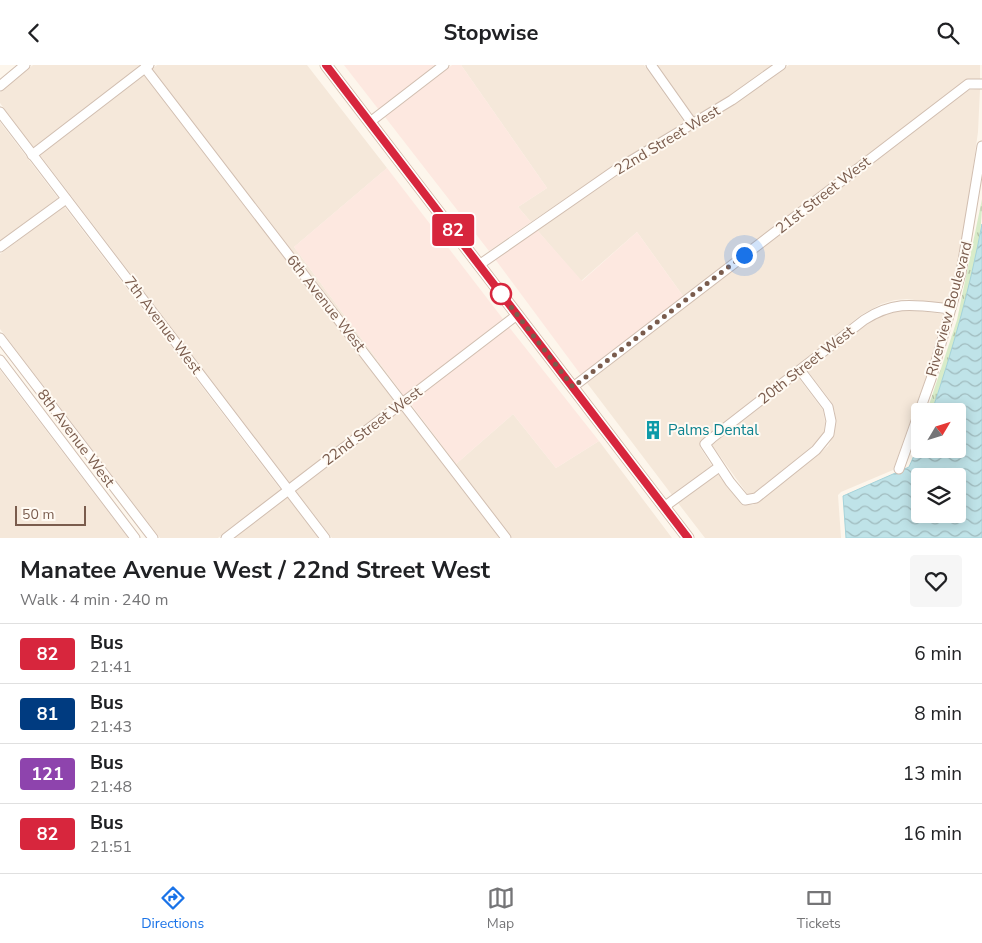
<!DOCTYPE html>
<meta charset="utf-8">
<style>
:root{--surface:#fff;--page:#f6f6f6;--text:#202124;--muted:#757577;--line:#e0e0e0;--accent:#1a73e8}
body{margin:0;font-family:"Nunito Sans",sans-serif;background:var(--page);color:var(--text);height:100vh;display:flex;flex-direction:column;font-size:19px;white-space:nowrap}
*{box-sizing:border-box;margin:0}
p{font-size:16px;color:var(--muted)}
.icon{flex:none;width:28px;height:28px;fill:none;stroke:currentColor;stroke-width:2;stroke-linecap:round;stroke-linejoin:round}
.map{position:relative;height:473px;overflow:hidden}
.details{display:flex;flex-direction:column;background:var(--surface);flex:1}
.details>*{flex:none}
.badge{padding:0 10px;border-radius:4px;font-size:18px;line-height:32px}
.needle{width:32px;rotate:52deg}
.buttons{position:absolute;left:911px;top:338px;display:grid;gap:10px}
.buttons a{display:grid;place-items:center;width:55px;height:55px;border-radius:5px;background:var(--surface);box-shadow:0 2px 12px #0003;font-size:25px}
.scale{position:absolute;left:15px;bottom:12px;width:71px;box-sizing:border-box;padding-left:5px;border:2px solid #7a5c4d;border-top:0;font-size:14px;line-height:18px;white-space:nowrap;color:#7a5c4d;-webkit-text-stroke:4px #fffaf3;paint-order:stroke}
.you{position:absolute;width:25px;height:25px;margin:-12px;border:4px solid #fff;border-radius:50%;background:#1a73e8;box-shadow:0 0 0 8px #1a73e833}
.map>.badge{position:absolute;translate:-50% -50%;box-shadow:0 0 0 2px #fff}
.round{display:grid;place-items:center;flex:none;width:52px;height:52px;border-radius:5px;background:var(--page)}
.headline{display:flex;align-items:center;justify-content:space-between;height:85px;padding:0 20px}
h1{font-size:24px;font-weight:700;line-height:38px}
ul{padding:0;list-style:none}
li{display:flex;align-items:center;gap:15px;height:60px;padding:0 20px;border-top:1px solid var(--line)}
li div{flex:1}
li b{display:block;font-size:19px}
li em{font-style:normal}
li .badge{min-width:55px;font-weight:700;text-align:center}
header{display:flex;justify-content:space-between;align-items:center;height:65px;padding:0 20px;background:var(--surface);font-size:22px;font-weight:700}
.tabs{display:flex;justify-content:space-around;align-items:center;height:70px;border-top:1px solid var(--line);background:var(--surface);font-size:14px;color:var(--muted)}
.tabs a{display:grid;justify-items:center;gap:2px}
.tabs .active{color:var(--accent)}
.map>svg:first-child{display:block}
.residential{fill:#f5e8da}
.commercial{fill:#fde8e0}
.grass{fill:url(#grass-tufts)}
.water{fill:url(#water-waves);stroke:#a5d3da;fill-rule:evenodd}
.lines{fill:none;stroke-linecap:round;stroke-linejoin:round}
.street-casing{stroke:#d1beb0;stroke-width:11}
.secondary-casing{stroke:#d6c0b0;stroke-width:13}
.street{stroke:#fff;stroke-width:9}
.secondary{stroke:#fff;stroke-width:11}
.line-casing{stroke:#fff;stroke-width:11}
.line{stroke:#d7263d;stroke-width:8}
.walk{stroke:#7a5c4d;stroke-width:5;stroke-dasharray:0 9}
.stop-dot{fill:#fff;stroke:#d7263d;stroke-width:2.5}
.labels{text-anchor:middle;dominant-baseline:central;stroke-width:4;stroke-linejoin:round;paint-order:stroke}
.street-label{font-size:15px;fill:#7a5c4d;stroke:#fffaf3}
.culture-label{font-size:15px;fill:#0d838f;stroke:#fffaf3;text-anchor:start}
</style>
<header><svg class="icon" aria-label="back" viewBox="0 0 24 24"><path d="M15 5l-7 7 7 7"/></svg>Stopwise<svg class="icon" aria-label="search" viewBox="0 0 24 24"><circle cx="10" cy="10" r="6"/><path d="M15 15l6 6"/></svg></header>
<div class="map">
<svg width="982" height="473" viewBox="0 0 982 473">
<defs>
<pattern id="grass-tufts" width="24" height="20" patternUnits="userSpaceOnUse" patternTransform="scale(1.25)"><rect width="24" height="20" fill="#d8ecc9"/><path d="M3 7l-1-3M5 7V3M7 7l1-3M15 17l-1-3M17 17v-4M19 17l1-3" fill="none" stroke="#b4c2a5"/></pattern>
<pattern id="water-waves" width="16" height="10" patternUnits="userSpaceOnUse" patternTransform="scale(1.25)"><rect width="16" height="10" fill="#bfe3e8"/><path d="M0 5q4-4 8 0t8 0" fill="none" stroke="#a0bbbe"/></pattern>
</defs>
<rect width="100%" height="100%" fill="#fdf6ec"/>
<g class="residential">
<path d="M33,0H141L33,83L0,38V27Z"/>
<path d="M157,0H307L387,103L294,182L398,323L152,4Z"/>
<path d="M461,0H644L684,57L615,100L531,157L518,142L547,123Z"/>
<path d="M657,0H773L729,31L694,52Z"/>
<path d="M789,0H980V14L965,16L683,231L637,167L581,216L537,165L654,86L735,39Z"/>
<path d="M144,10L395,337L290,418L40,90Z"/>
<path d="M980,24L978,67L965,159L956,208L946,239L907,234L895,235L881,239L861,250L702,375L700,382L712,401L672,430L587,318L923,58L969,25Z"/>
<path d="M0,57L58,133L0,176Z"/>
<path d="M64,141L281,425L218,473H160L0,264V189Z"/>
<path d="M905,244L943,249L926,313L893,405L841,427L838,430L841,473H705L678,438L718,409L741,439L753,440L819,389L828,381L834,370L835,347L830,335L807,305L875,253L884,249Z"/>
<path d="M0,305L128,473H0Z"/>
<path d="M798,312L823,345L825,357L824,368L812,381L753,429L748,430L712,380Z"/>
<path d="M401,345L499,473H332L296,426Z"/>
<path d="M513,349L556,403L599,376L672,473H512L456,399Z"/>
<path d="M287,432L318,473H234Z"/>
</g>
<g class="commercial">
<path d="M344,0H436L379,45Z"/>
<path d="M452,0H461L547,123L518,142L531,157L489,186L385,52Z"/>
<path d="M387,103L503,254L404,331L294,182Z"/>
<path d="M537,165L582,216L637,167L683,231L581,310L495,194Z"/>
<path d="M509,262L599,376L556,403L513,349L456,399L410,338Z"/>
</g>
<path class="grass" d="M982,134C982,206 955,279 932,346H927L957,255Z"/>
<path class="water" d="M982,159V473H846L843,431L909,402L920,377V384H958V346H932C953,284 970,223 982,159ZM920,411H958V449H920Z"/>
<g class="lines">
<g class="street-casing">
<g id="street">
<path d="M651,0L692,58"/>
<path d="M145,3L506,473"/>
<path d="M0,21L25,0"/>
<path d="M0,47L325,473"/>
<path d="M370,57L444,0"/>
<path d="M32,90L149,0"/>
<path d="M0,182L66,134"/>
<path d="M479,200L617,104L732,35L781,0"/>
<path d="M0,273L153,473"/>
<path d="M0,295L135,473"/>
<path d="M800,305L828,342L831,356L829,369L816,385L756,433L745,435L730,417L705,379L712,373L864,255C895,235 915,240 950,244"/>
<path d="M573,322L968,19H982"/>
<path d="M899,404L931,314L961,208L982,81"/>
<path d="M664,442L719,402"/>
<path d="M226,473L517,250"/>
</g>
</g>
<g class="secondary-casing">
<path id="secondary" d="M326,0L688,473"/>
</g>
<use href="#street" class="street"/>
<use href="#secondary" class="secondary"/>
</g>
<g class="lines">
<g class="line-casing">
<path id="line" d="M326,0L688,473"/>
</g>
<use href="#line" class="line"/>
<path class="walk" d="M501,229L498,225L573,322L744,190"/>
</g>
<defs>
<g id="building-bare" transform="scale(1.5)"><path d="M-4-6H4V6H1V3H-1V6H-4ZM-2.5-4.3h1.7v1.8h-1.7ZM.8-4.3h1.7v1.8H.8ZM-2.5-1h1.7V.8h-1.7ZM.8-1h1.7V.8H.8Z" fill="#0f9aa8" stroke="#fffaf3" stroke-width="2.5" paint-order="stroke"/></g>
</defs>
<g fill-rule="evenodd">
<use href="#building-bare" x="653" y="365"/>
</g>
<circle class="stop-dot" cx="501" cy="229" r="10"/>
<g class="labels">
<g class="street-label">
<text transform="translate(667 75) rotate(-31)">22nd Street West</text>
<text transform="translate(823 130) rotate(-38)">21st Street West</text>
<text transform="translate(326 238) rotate(52)">6th Avenue West</text>
<text transform="translate(949 244) rotate(-75)">Riverview Boulevard</text>
<text transform="translate(163 260) rotate(53)">7th Avenue West</text>
<text transform="translate(806 300) rotate(-38)">20th Street West</text>
<text transform="translate(372 361) rotate(-37)">22nd Street West</text>
<text transform="translate(76 373) rotate(53)">8th Avenue West</text>
</g>
<g class="culture-label">
<text x="668" y="365">Palms Dental</text>
</g>
</g>
</svg>
<div class="buttons">
<a><svg class="needle" viewBox="-14 -14 28 28"><path d="M0-13l5 13h-10z" fill="#e53935"/><path d="M0 13l5-13h-10z" fill="#757577"/></svg></a>
<a><svg class="icon" aria-label="layers" viewBox="0 0 24 24"><path d="M12 4l9 5-9 5-9-5zM3 14l9 5 9-5"/></svg></a>
</div>
<div class="scale">50 m</div>
<div class="you" style="left:744px;top:190px"></div>
<b class="badge" style="left:453px;top:165px;background:#d7263d;color:#fff">82</b>
</div>
<section class="details">
<div class="headline"><div><h1>Manatee Avenue West / 22nd Street West</h1><p>Walk · 4 min · 240 m</p></div><a class="round"><svg class="icon" aria-label="heart" viewBox="0 0 24 24"><path d="M12 20l-8-8c-3-5 5-10 8-4 3-6 11-1 8 4z"/></svg></a></div>
<ul>
<li><span class="badge" style="background:#d7263d;color:#fff">82</span><div><b>Bus</b><p>21:41</p></div><em>6 min</em></li>
<li><span class="badge" style="background:#003b80;color:#fff">81</span><div><b>Bus</b><p>21:43</p></div><em>8 min</em></li>
<li><span class="badge" style="background:#8e44ad;color:#fff">121</span><div><b>Bus</b><p>21:48</p></div><em>13 min</em></li>
<li><span class="badge" style="background:#d7263d;color:#fff">82</span><div><b>Bus</b><p>21:51</p></div><em>16 min</em></li>
</ul>
</section>
<nav class="tabs">
<a class="active"><svg class="icon" aria-label="directions" viewBox="0 0 24 24"><path d="M12 3l9 9-9 9-9-9zM9 14v-3h6M13 9l2 2-2 2"/></svg>Directions</a>
<a><svg class="icon" aria-label="map" viewBox="0 0 24 24"><path d="M3 6l6-2 6 2 6-2v14l-6 2-6-2-6 2zM9 4v14M15 6v14"/></svg>Map</a>
<a><svg class="icon" aria-label="tickets" viewBox="0 0 24 24"><path d="M3 7h18v10H3zM15 7v10"/></svg>Tickets</a>
</nav>
